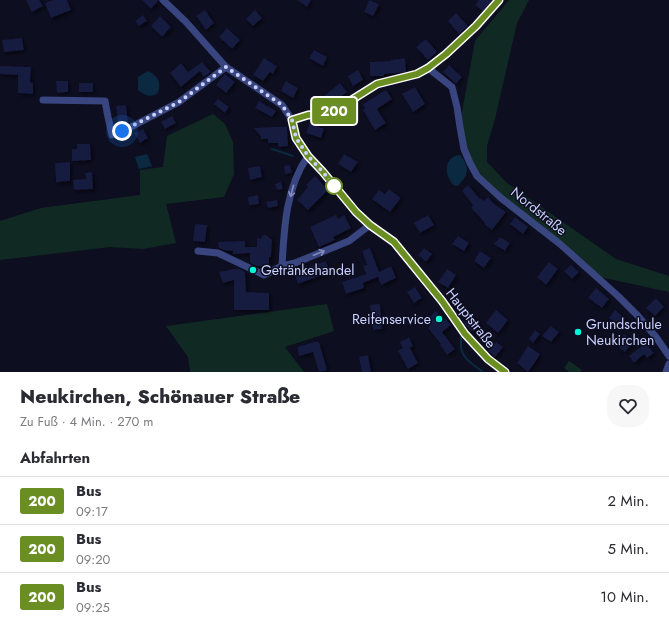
<!DOCTYPE html>
<html lang="de">
<meta charset="utf-8">
<style>
:root{--surface:#fff;--page:#f7f7f7;--text:#2b2b33;--muted:#7c7c81;--line:#e1e1e2}
body{margin:0;font-family:Jost,sans-serif;background:var(--page);color:var(--text);height:100vh;display:flex;flex-direction:column;font-size:15px;white-space:nowrap}
*{box-sizing:border-box;margin:0}
p{font-size:13px;color:var(--muted)}
.icon{flex:none;width:22px;height:22px;fill:none;stroke:currentColor;stroke-width:2;stroke-linecap:round;stroke-linejoin:round}
.map{position:relative;height:372px;overflow:hidden}
.sheet{display:flex;flex-direction:column;background:var(--surface);flex:1}
.sheet>*{flex:none}
.badge{padding:0 8px;border-radius:3px;font-size:14px;line-height:26px}
.you{position:absolute;width:20px;height:20px;margin:-10px;border:3px solid #fff;border-radius:50%;background:#1a73e8;box-shadow:0 0 0 6px #1a73e833}
.map>.badge{position:absolute;translate:-50% -50%;box-shadow:0 0 0 2px #fff}
h2{padding:0 20px;font-size:15px;line-height:36px}
.round{display:grid;place-items:center;flex:none;width:42px;height:42px;border-radius:16px;background:var(--page)}
.headline{display:flex;align-items:center;justify-content:space-between;height:68px;padding:0 20px}
h1{font-size:19px;font-weight:800;line-height:30px}
ul{padding:0;list-style:none}
li{display:flex;align-items:center;gap:12px;height:48px;padding:0 20px;border-top:1px solid var(--line)}
li div{flex:1}
li b{display:block;font-size:15px}
li em{font-style:normal}
li .badge{min-width:44px;font-weight:700;text-align:center}
.map>svg:first-child{display:block}
.green{fill:#102a23}
.water{fill:#0b2a41}
.lines{fill:none;stroke-linecap:round;stroke-linejoin:round}
.stream{stroke:#0b2a41;stroke-width:2}
.building{fill:#191a41;filter:url(#shadow)}
.minor{stroke:#38457f;stroke-width:7}
.oneway{stroke:#828cbf}
.line-casing{stroke:#fff;stroke-width:9}
.line{stroke:#6b8e23;stroke-width:6}
.walk{stroke:#ccd2ff;stroke-width:4;stroke-dasharray:0 7.2}
.stop-dot{fill:#fff;stroke:#6b8e23;stroke-width:2}
.poi-dot{fill:#02f5d8;stroke:#0d0e20;stroke-width:1.5}
.labels{text-anchor:middle;dominant-baseline:central;stroke-width:3;stroke-linejoin:round;paint-order:stroke}
.street-label{font-size:14px;fill:#ccd2ff;stroke:#0d0e20}
.poi-label{font-size:14px;fill:#ccd2ff;stroke:#0d0e20;text-anchor:start}
</style>
<div class="map">
<svg width="669" height="372" viewBox="0 0 669 372">
<defs>
<filter id="shadow"><feDropShadow dx="2" dy="2" stdDeviation="2" flood-color="#0009"/></filter>
</defs>
<rect width="100%" height="100%" fill="#0d0e20"/>
<g class="green">
<path d="M509,0H529L517,23L495,119L487,146V162L507,183L616,259L669,276V292L600,277L503,198L479,174L466,149L461,117L475,41Z"/>
<path d="M213,114L225,124L233,142L234,174L224,197L166,204L176,243L143,249L110,247L0,260V221L41,208L140,195V170L163,167L167,136Z"/>
<path d="M327,304L334,331L285,347L304,372H190L188,357L166,326Z"/>
<path d="M569,361L582,370L580,372H569L564,368Z"/>
</g>
<g class="water">
<path d="M148,71C159,77 161,82 158,93C150,98 146,96 138,90V77Z"/>
<path d="M147,154L152,166L139,169L135,157Z"/>
<path d="M458,155H460C468,164 470,173 461,182C460,184 458,186 456,186C453,186 451,182 450,180C444,170 446,158 458,155Z"/>
</g>
<g class="lines">
<g class="stream">
<path d="M272,149L293,156"/>
<path d="M461,338C461,341 461,345 461,348C463,359 475,366 483,372"/>
</g>
</g>
<g class="building">
<path d="M26,0H39L43,6L32,12Z"/>
<path d="M53,0H67L71,10L51,18L45,3Z"/>
<path d="M142,0H158V1L151,9Z"/>
<path d="M297,0H311L307,7Z"/>
<path d="M369,0L379,4L373,16L364,12Z"/>
<path d="M479,0H492L483,11L475,5Z"/>
<path d="M205,10L214,23L206,30L196,16Z"/>
<path d="M255,10L262,18L253,26L246,19Z"/>
<path d="M456,13L468,26L459,34L448,21Z"/>
<path d="M143,15L147,21L139,26L135,21Z"/>
<path d="M160,16L171,27L162,37L151,26Z"/>
<path d="M227,28L240,40L232,49L219,37Z"/>
<path d="M22,38L24,50L4,52L2,40Z"/>
<path d="M426,39L437,52L428,60L416,47Z"/>
<path d="M314,50L327,57L323,66L309,58Z"/>
<path d="M264,58L277,66L273,74L270,72L263,81L253,75Z"/>
<path d="M405,58L406,72L384,74V76H370V62L391,61V60Z"/>
<path d="M202,62L211,72L204,77L200,71L181,87L170,73L181,63L188,72Z"/>
<path d="M449,65L462,77L456,84L443,72Z"/>
<path d="M0,66L31,67L30,82L33,83V94L18,93V75L0,74Z"/>
<path d="M358,70L363,80L353,86L348,76Z"/>
<path d="M225,74L235,82L226,93L216,85Z"/>
<path d="M56,81H68V92L57,93Z"/>
<path d="M286,81L298,88L293,98L281,91Z"/>
<rect x="79" y="83" width="14" height="9"/>
<path d="M340,83L347,92L332,104L325,95Z"/>
<path d="M415,87L425,104L413,112L402,94Z"/>
<path d="M386,90L392,99L377,109L386,123L375,130L363,110L365,109L363,104Z"/>
<path d="M218,99L229,107L225,113L214,104Z"/>
<path d="M259,101L276,111L272,117L255,108Z"/>
<path d="M126,105L128,123L118,124L116,106Z"/>
<path d="M172,116L176,123L165,129L161,122Z"/>
<path d="M310,123L324,129L321,138L306,133Z"/>
<path d="M274,127H287L288,146L278,147V143H268V139H261V137L254,128Z"/>
<path d="M143,129L148,138L140,143L134,133Z"/>
<path d="M77,144H90L91,160L72,161V149H77Z"/>
<path d="M344,154L358,162L351,172L338,164Z"/>
<path d="M70,162V181L56,182L55,163Z"/>
<path d="M290,165L292,173L285,174L284,166Z"/>
<path d="M260,166L262,177L250,180L248,168Z"/>
<path d="M92,172L93,189L74,190L73,180L86,179L85,173Z"/>
<path d="M315,176L328,190L308,210L297,200L308,187L306,185Z"/>
<path d="M281,182L283,189L277,190L275,184Z"/>
<path d="M468,185L480,199L481,198L484,201L488,197L494,204L506,212L492,230L484,224L485,223L471,208L473,205L462,191Z"/>
<path d="M389,189L401,198L390,212L372,199L379,190L385,194Z"/>
<path d="M258,195L259,204L249,205L248,197Z"/>
<path d="M277,200L278,206L268,208L266,202Z"/>
<path d="M336,215L338,219L344,215L351,228L333,237L335,240L319,247L310,227Z"/>
<path d="M428,215L434,225L420,233L414,223Z"/>
<path d="M515,217L528,227L523,234L510,224Z"/>
<path d="M195,224L207,225L205,242L193,241Z"/>
<path d="M264,235H266L272,240L271,257H269V267L257,266L250,263V253L233,254V251L224,250L219,248L218,242L245,241V247H257V238L260,239Z"/>
<path d="M458,236L469,243L464,251L452,244Z"/>
<path d="M500,237L510,243L505,251L494,244Z"/>
<path d="M370,248L379,272L391,266L396,278L381,285L378,277L363,283L364,288L346,294L342,282L366,274L363,266L367,265L362,251Z"/>
<path d="M424,248L432,254L426,262L418,255Z"/>
<path d="M480,251L491,258L484,268L474,261Z"/>
<path d="M326,261L330,272L298,284L294,272Z"/>
<path d="M549,262L558,269L546,285L537,277Z"/>
<path d="M571,265L579,272L572,279L564,271Z"/>
<path d="M234,269H240L245,272L246,292L269,293V310H234V280L223,283L219,272Z"/>
<path d="M447,269L456,275L448,288L438,282Z"/>
<path d="M415,287L422,298L414,303L407,292Z"/>
<path d="M596,288L609,299L602,308L588,298Z"/>
<path d="M656,298L664,307L655,316L646,308Z"/>
<path d="M380,304L382,329L373,330L370,305Z"/>
<path d="M496,310L508,320L498,333L486,323Z"/>
<path d="M615,310L625,318L619,326L609,318Z"/>
<path d="M436,311L444,320L445,318L451,325L442,332L455,349L447,355L440,345L441,344L428,328L430,326L426,320Z"/>
<path d="M472,316L480,325L472,332L464,323Z"/>
<path d="M551,326L559,332L551,342L542,336Z"/>
<path d="M535,330L540,334L533,343L529,339Z"/>
<path d="M624,334L634,341L625,352L616,345Z"/>
<path d="M409,337L413,346L410,348L418,363L408,369L398,351L403,348L400,342Z"/>
<path d="M314,342H319L327,370L319,372L313,352L299,356L297,347Z"/>
<path d="M496,342L503,347L495,357L488,351Z"/>
<path d="M646,343L654,353L647,358L644,354L634,363L629,356Z"/>
<path d="M528,346L540,354L534,364L528,372L517,363Z"/>
<path d="M368,355L371,372H362L359,357Z"/>
</g>
<g class="lines">
<g class="minor">
<path d="M163,0L186,22L226,67L282,105L292,120L293,126L296,138L308,156L323,172L356,212L370,225L393,242L442,301L465,334L488,359L505,372"/>
<path d="M428,68L452,87L457,107L460,127L464,149L470,163L477,176L501,198L560,244L618,296L638,316L656,337L669,356"/>
<path d="M43,100L105,101L108,117L112,135L131,127L179,102L226,67"/>
<path d="M292,120L308,115L323,114L334,111L377,84L417,74L428,68L446,54L476,26L499,0"/>
<path d="M198,251L218,253L264,275L282,266L295,263L349,241L370,225"/>
<path d="M282,266C284,228 286,187 308,156"/>
<path d="M666,372L669,364"/>
</g>
</g>
<defs><path id="oneway-shaft" d="M-6 0H5M1.5-3L5.5 0L1.5 3" fill="none" stroke-width="1.6" stroke-linecap="round" stroke-linejoin="round"/></defs>
<g class="oneway">
<use href="#oneway-shaft" transform="translate(292 191) rotate(105)"/>
<use href="#oneway-shaft" transform="translate(319 253) rotate(-22)"/>
</g>
<g class="lines">
<g class="line-casing">
<path id="line" d="M499,0L476,26L446,54L428,68L417,74L377,84L334,111L322,114L308,115L292,120L296,138L308,156L323,172L356,212L370,225L394,242L442,301L465,334L488,359L505,372"/>
</g>
<use href="#line" class="line"/>
<path class="walk" d="M122,131L179,102L226,67L282,105L292,120L296,138L308,156L323,172L334,186"/>
</g>
<circle class="stop-dot" cx="334" cy="186" r="8"/>
<g class="poi-dot">
<circle cx="253" cy="270" r="4"/>
<circle cx="439" cy="319" r="4"/>
<circle cx="578" cy="332" r="4"/>
</g>
<g class="labels">
<g class="street-label">
<text transform="translate(539 211) rotate(39)">Nordstraße</text>
<text transform="translate(471 318) rotate(52)">Hauptstraße</text>
</g>
<g class="poi-label">
<text x="261" y="270">Getränkehandel</text>
<text x="431" y="319" text-anchor="end">Reifenservice</text>
<text x="586" y="324">Grundschule<tspan x="586" dy="16">Neukirchen</tspan></text>
</g>
</g>
</svg>
<div class="you" style="left:122px;top:131px"></div>
<b class="badge" style="left:334px;top:111px;background:#6b8e23;color:#fff">200</b>
</div>
<section class="sheet">
<div class="headline"><div><h1>Neukirchen, Schönauer Straße</h1><p>Zu Fuß · 4 Min. · 270 m</p></div><a class="round"><svg class="icon" aria-label="heart" viewBox="0 0 24 24"><path d="M12 20l-8-8c-3-5 5-10 8-4 3-6 11-1 8 4z"/></svg></a></div>
<h2>Abfahrten</h2>
<ul>
<li><span class="badge" style="background:#6b8e23;color:#fff">200</span><div><b>Bus</b><p>09:17</p></div><em>2 Min.</em></li>
<li><span class="badge" style="background:#6b8e23;color:#fff">200</span><div><b>Bus</b><p>09:20</p></div><em>5 Min.</em></li>
<li><span class="badge" style="background:#6b8e23;color:#fff">200</span><div><b>Bus</b><p>09:25</p></div><em>10 Min.</em></li>
</ul>
</section>
